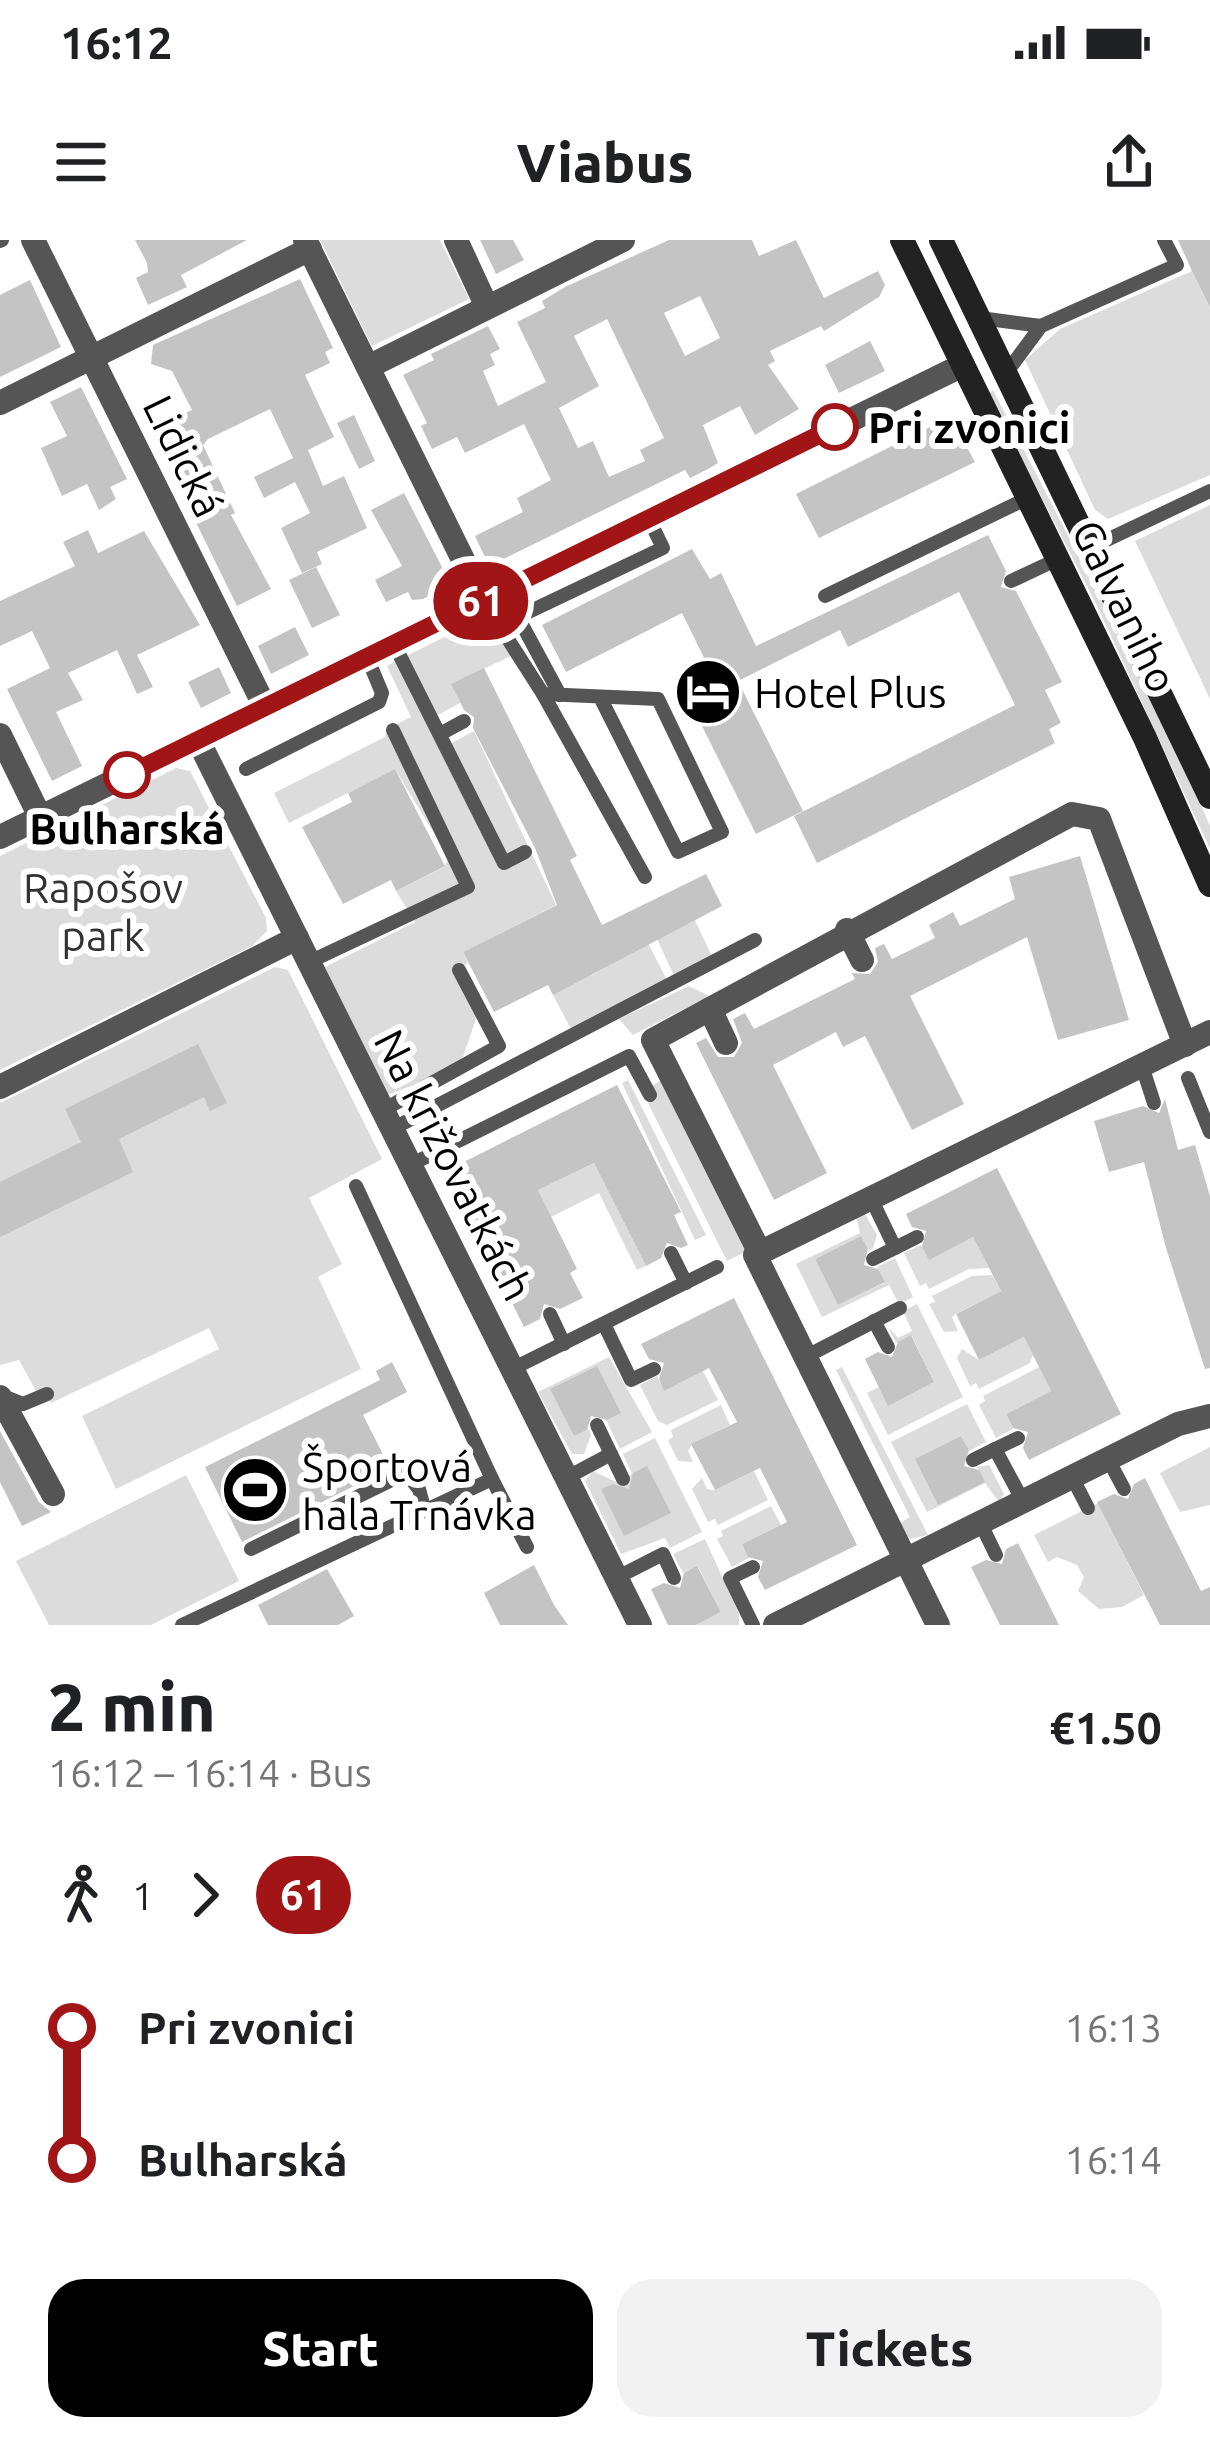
<!DOCTYPE html>
<meta charset="utf-8">
<style>
:root{--surface:#fff;--page:#f2f2f2;--text:#202124;--muted:#757577;--accent:#000}
body{margin:0;font-family:Ubuntu,sans-serif;background:var(--page);color:var(--text);height:100vh;display:flex;flex-direction:column;font-size:45px;white-space:nowrap}
*{box-sizing:border-box;margin:0}
p{font-size:39px;color:var(--muted)}
.icon{flex:none;width:66px;height:66px;fill:none;stroke:currentColor;stroke-width:2;stroke-linecap:round;stroke-linejoin:round}
.map{position:relative;height:1385px;overflow:hidden}
.drawer{display:flex;flex-direction:column;background:var(--surface);flex:1}
.drawer>*{flex:none}
.badge{padding:0 24px;border-radius:39px;font-size:42px;line-height:78px}
.map>.badge{position:absolute;translate:-50% -50%;box-shadow:0 0 0 6px #fff}
.legs{display:flex;align-items:center;gap:18px;height:132px;padding:0 48px;font-size:39px}
.legs p{margin-inline-start:auto}
.overview{display:flex;align-items:center;justify-content:space-between;height:204px;padding:0 48px}
h1{font-size:66px;font-weight:800;line-height:90px}
.action{display:flex;gap:24px;margin-top:auto;padding:24px 48px}
.action a{flex:1;height:138px;border-radius:36px;background:var(--accent);color:#fff;font-size:48px;font-weight:800;line-height:138px;text-align:center}
.action a+a{background:var(--page);color:var(--text)}
ul{padding:0 48px;list-style:none}
li{display:flex;align-items:center;gap:42px;height:132px;font-size:45px}
li i{display:grid;place-items:center;width:18px;height:100%;margin:0 15px;background:currentColor}
li i::after{content:'';width:30px;height:30px;margin:-15px;border:9px solid;border-radius:50%;background:var(--surface)}
li p{margin-inline-start:auto}
li:first-child i{background:linear-gradient(#0000 50%,currentColor 0)}
li:last-child i{background:linear-gradient(currentColor 50%,#0000 0)}
.status{display:flex;justify-content:space-between;align-items:center;height:84px;padding:0 60px;background:var(--surface);direction:ltr}
.status svg{height:33px;fill:currentColor}
header{display:flex;justify-content:space-between;align-items:center;height:156px;padding:0 48px;background:var(--surface);font-size:54px;font-weight:800}
.map>svg:first-child{display:block}
.green{fill:#dcdcdc}
.building{fill:#c4c4c4;fill-rule:evenodd}
.lines{fill:none;stroke-linecap:round;stroke-linejoin:round}
.service{stroke:#555;stroke-width:14}
.minor{stroke:#555;stroke-width:24}
.tertiary{stroke:#555;stroke-width:24}
.secondary{stroke:#222;stroke-width:24}
.line-1-casing{stroke:#fff;stroke-width:27}
.line-1{stroke:#a21517;stroke-width:18}
.stop-1-dot{fill:#fff;stroke:#a21517;stroke-width:6}
.labels{text-anchor:middle;dominant-baseline:central;stroke-width:12;stroke-linejoin:round;paint-order:stroke}
.stop-label{font-size:42px;font-weight:bold;fill:#000;stroke:#fff;text-anchor:start}
.street-label{font-size:42px;fill:#000;stroke:#fff}
.poi-label{font-size:42px;fill:#000;stroke:#fff;text-anchor:start}
.park-label{font-size:42px;fill:#333;stroke:#fff}
</style>
<div class="status"><b>16:12</b><svg viewBox="0 0 49 12"><path d="M0 12V9h3v3zM5 12V6h3v6zM10 12V3h3v9zM15 12V0h3v12zM26 1h20v11H26zM47 4h2v5h-2z"/></svg></div>
<header><svg class="icon" aria-label="menu" viewBox="0 0 24 24"><path d="M4 6h16M4 12h16M4 18h16"/></svg>Viabus<svg class="icon" aria-label="share" viewBox="0 0 24 24"><path d="M12 15V3M7 8l5-5 5 5M5 13v7h14v-7"/></svg></header>
<div class="map">
<svg width="1210" height="1385" viewBox="0 0 1210 1385">
<rect width="100%" height="100%" fill="#fff"/>
<g class="green">
<path d="M320,0H440L469,59L372,106Z"/>
<path d="M1192,31L1210,69V235L1108,279L1095,270L1025,120L1060,89Z"/>
<path d="M993,150L1168,490L1210,586V609L1097,366L989,154Z"/>
<path d="M1210,265V459L1135,301Z"/>
<path d="M489,375L511,416L452,444L460,463L436,476L406,416Z"/>
<path d="M398,420L501,628L532,612L526,605L507,615L450,504L474,491L556,665L463,712L468,723L456,729L478,773L463,817L450,831L387,855L325,727L415,682L396,651L444,627L449,618L395,529L289,583L274,553L385,497L386,489L411,477L387,426Z"/>
<path d="M176,528L190,531L266,678L267,691L252,706L0,830V616Z"/>
<path d="M695,680L713,719L675,738L657,699Z"/>
<path d="M648,703L668,742L571,789L553,755L587,726L592,735Z"/>
<path d="M275,727L288,730L382,919L309,958L342,1024L318,1037L361,1129L116,1249L82,1176L219,1109L209,1088L51,1163L47,1154L36,1151L19,1120L0,1125V863Z"/>
<path d="M689,746L709,756L633,795L619,779Z"/>
<path d="M664,838L749,1010L727,1021L648,863L657,856L652,846Z"/>
<path d="M628,840L706,995L695,1000L622,843Z"/>
<path d="M594,923L646,1026L637,1030L599,953L551,977L538,950Z"/>
<path d="M855,971H863L877,995L873,1008L869,1011L861,996L815,1019L838,1065L884,1043L877,1027L895,1018L913,1057L899,1064L889,1045L822,1077L796,1024L860,993Z"/>
<path d="M973,997L989,1028L969,1029L929,1049L926,1043L920,1046L904,1013L921,1005L929,1019Z"/>
<path d="M992,1035L1001,1051L957,1073L952,1077L958,1091L944,1092L929,1064L935,1062L932,1056L972,1036Z"/>
<path d="M917,1064L963,1157L888,1195L867,1153L879,1147L889,1165L934,1142L912,1096L896,1103L888,1087L898,1098L912,1091L903,1071Z"/>
<path d="M1024,1097L1033,1115L1030,1123L979,1149L976,1143L970,1146L957,1118L962,1109L979,1120Z"/>
<path d="M609,1117L652,1192L620,1209L606,1180L620,1173L597,1127L551,1150L574,1196L589,1189L591,1195L584,1214H572L538,1152Z"/>
<path d="M842,1127L928,1295L910,1299L898,1284L910,1277L836,1130Z"/>
<path d="M1039,1127L1051,1151L1006,1174L1013,1189L996,1198L979,1165L985,1161L983,1156Z"/>
<path d="M703,1131L718,1160L667,1185L658,1181L640,1145L657,1136L664,1150Z"/>
<path d="M967,1164L986,1202L969,1211L961,1196L915,1220L984,1241L977,1227L989,1225L1004,1254L999,1262L985,1243L927,1272L891,1202Z"/>
<path d="M721,1165L730,1185L692,1204L688,1211L693,1222L678,1221L668,1200L673,1197L671,1190Z"/>
<path d="M655,1198L702,1292L670,1308L665,1298L621,1314L585,1241L593,1231L616,1242L632,1234L623,1214Z"/>
<path d="M1210,1207V1265L1180,1272L1160,1233Z"/>
<path d="M754,1231L768,1260L718,1285L715,1279L708,1282L692,1249L702,1238L707,1249L715,1250Z"/>
<path d="M186,1235L239,1341L151,1385H49L16,1321Z"/>
<path d="M1098,1263L1144,1355L1122,1367L1099,1369L1078,1351L1084,1337L1077,1325L1057,1317L1048,1322L1034,1295Z"/>
<path d="M771,1266L781,1285L742,1304L749,1318L732,1327L717,1299L723,1296L721,1291Z"/>
<path d="M705,1299L739,1374V1385H696L721,1372L698,1327L683,1333L673,1314Z"/>
</g>
<g class="building">
<path d="M135,0H247L181,35L187,47L148,65L136,38L148,32L147,23Z"/>
<path d="M480,0H513L524,20L496,34Z"/>
<path d="M669,0H752L759,16L796,0L824,58L878,31L885,45L879,57L824,91L821,86L770,111L775,121L768,125L799,169L755,195L740,166L703,185L718,223L710,228L690,238L685,230L489,326L475,296L523,272L517,258L551,240L524,184L465,213L457,197L432,209L421,186L427,183L403,135L434,120L431,114L488,86L500,109L490,114L495,125L483,131L498,166L546,142L517,82L545,68L542,61L565,47ZM700,56L720,98L685,116L664,73ZM607,79L664,198L640,210L645,221L609,237L593,201L578,208L559,168L599,146L574,96Z"/>
<path d="M1178,0H1210V68L1192,31Z"/>
<path d="M300,39L333,108L325,112L330,123L305,135L334,197L308,210L323,246L344,236L367,288L317,312L322,324L302,333L281,288L310,273L295,242L264,258L254,237L293,218L270,169L208,199L203,205L235,273L231,275L271,349L237,366L150,189L192,170L172,131L151,124L153,105Z"/>
<path d="M30,40L61,107L0,137V55Z"/>
<path d="M870,101L885,131L839,153L825,125Z"/>
<path d="M81,147L127,239L110,247L116,259L99,270L87,244L62,256L41,208L67,196L50,162Z"/>
<path d="M354,175L375,221L359,229L337,183Z"/>
<path d="M950,177L975,222L819,298L796,254Z"/>
<path d="M404,253L447,337L442,339L446,347L423,359L412,360L408,352L386,362L375,340L402,326L371,270Z"/>
<path d="M88,290L98,313L144,291L200,385L137,415L153,447L137,454L117,410L68,433L83,460L56,472L82,526L52,541L7,449L50,428L32,391L0,406V361L75,326L63,302Z"/>
<path d="M988,295L1006,331L1001,347L1016,351L1062,442L1045,450L1061,483L1049,489L1055,503L817,623L794,576L1015,465L959,352L848,407L840,390L738,441L803,571L756,594L682,446L711,432L682,373L566,432L542,385L692,309L710,339L721,333L756,406Z"/>
<path d="M316,327L340,375L312,388L289,340Z"/>
<path d="M295,387L309,415L271,434L258,406Z"/>
<path d="M219,427L231,453L201,468L188,442Z"/>
<path d="M484,428L577,616L570,620L602,685L706,634L722,666L553,755L548,745L494,772L463,712L557,665L535,608L473,488L474,477L464,470L451,444Z"/>
<path d="M395,529L445,626L396,651L391,640L343,664L302,587L352,562L348,553Z"/>
<path d="M1080,616L1129,780L1058,800L1027,697L910,756L964,864L912,890L865,796L843,807L836,792L773,825L827,933L774,960L696,803L706,798L718,817H734L742,803L733,779L745,773L754,789L855,739L852,733L870,734L878,722L875,708L884,704L892,719L935,698L929,685L953,672L960,686L1015,659L1009,637Z"/>
<path d="M198,804L227,863L210,871L204,857L119,899L133,932L0,997V942L81,902L65,869Z"/>
<path d="M617,845L681,972L674,975L688,1005L681,1008L667,1003L661,1018L646,1026L594,923L538,950L577,1029L570,1033L583,1058L560,1069L544,1064L540,1079L524,1087L446,931Z"/>
<path d="M1165,859L1178,910L1195,905L1210,956V1128L1205,1129L1166,1008L1144,922L1109,932L1094,881L1143,866L1159,873Z"/>
<path d="M997,928L1121,1174L1029,1220L1023,1208L1028,1192L1013,1188L1006,1174L1051,1151L1024,1097L979,1120L956,1074L1001,1051L973,997L929,1020L922,1007L926,991L912,987L906,974Z"/>
<path d="M861,996L868,1009L864,1025L878,1029L885,1042L838,1065L815,1019Z"/>
<path d="M734,1058L857,1305L765,1350L758,1337L763,1321L748,1317L742,1304L787,1282L760,1228L715,1250L691,1204L737,1182L709,1128L664,1151L659,1139L664,1123L649,1119L641,1104Z"/>
<path d="M911,1095L934,1142L888,1166L865,1119L878,1112L892,1117L898,1102Z"/>
<path d="M392,1122L407,1152L363,1175L390,1228L242,1302L205,1227L380,1140L376,1131Z"/>
<path d="M597,1126L621,1173L607,1180L591,1176L587,1190L574,1196L550,1149Z"/>
<path d="M0,1191L39,1262L51,1272L22,1286L0,1242Z"/>
<path d="M961,1196L969,1210L964,1226L979,1230L985,1242L938,1265L915,1219Z"/>
<path d="M647,1226L671,1273L624,1296L601,1249L613,1244L629,1249L633,1233Z"/>
<path d="M1145,1238L1201,1351L1210,1347V1385H1160L1097,1262L1114,1254L1128,1259L1134,1244Z"/>
<path d="M1018,1303L1059,1385H1000L971,1327L986,1320L1002,1324L1006,1309Z"/>
<path d="M534,1325L554,1365L568,1385H500L484,1353Z"/>
<path d="M697,1326L721,1372L696,1385H668L651,1349L664,1343L680,1348L684,1333Z"/>
<path d="M327,1329L354,1376L338,1385H268L258,1365Z"/>
</g>
<g class="lines">
<g class="service">
<path d="M0,1L2,0"/>
<path d="M980,78L1041,86"/>
<path d="M1007,132L1041,86L1177,25L1164,0"/>
<path d="M1092,307L1210,251"/>
<path d="M1011,341L1058,319"/>
<path d="M825,356L1028,258"/>
<path d="M483,360L543,454L658,459L722,592L678,612L600,457"/>
<path d="M394,404L504,623L525,612"/>
<path d="M543,454L645,637"/>
<path d="M560,455L518,377L663,308L649,279"/>
<path d="M440,494L464,481"/>
<path d="M246,529L379,462L382,453L367,417"/>
<path d="M309,722L468,647L393,490"/>
<path d="M1142,826L1154,863"/>
<path d="M1188,838L1210,892"/>
<path d="M383,870L499,806L459,730"/>
<path d="M392,889L755,700"/>
<path d="M410,925L629,816L650,855"/>
<path d="M871,958L895,1008L873,1019"/>
<path d="M895,1008L917,997"/>
<path d="M671,1013L686,1043"/>
<path d="M550,1074L564,1104"/>
<path d="M874,1081L888,1107"/>
<path d="M604,1084L631,1140L654,1129"/>
<path d="M805,1117L900,1068"/>
<path d="M512,1129L717,1027"/>
<path d="M3,1156L23,1164L47,1154"/>
<path d="M597,1185L611,1214"/>
<path d="M995,1209L1018,1198"/>
<path d="M1108,1219L1124,1249"/>
<path d="M973,1220L995,1209L1023,1261"/>
<path d="M1072,1237L1088,1268"/>
<path d="M566,1238L611,1214L623,1239"/>
<path d="M492,1239L527,1307"/>
<path d="M980,1282L996,1315"/>
<path d="M251,1309L406,1233L419,1249L425,1271"/>
<path d="M616,1338L663,1314L674,1338"/>
<path d="M182,1385L492,1239L356,946"/>
<path d="M753,1385L730,1338L753,1327"/>
</g>
<g class="minor">
<path d="M33,0L265,467"/>
<path d="M305,0L483,360"/>
<path d="M456,0L487,67"/>
<path d="M368,127L623,0"/>
<path d="M0,163L310,9"/>
<path d="M198,500L640,1385"/>
<path d="M847,690L862,720"/>
<path d="M710,769L1072,574L1099,579L1185,805"/>
<path d="M726,803L710,769L653,800L760,1013"/>
<path d="M0,847L297,698"/>
<path d="M0,1157L53,1254"/>
<path d="M775,1385L1178,1184L1210,1176"/>
<path d="M938,1385L755,1015L1210,792"/>
</g>
<g class="tertiary">
<path d="M0,495L40,577"/>
<path d="M0,597L963,125"/>
</g>
<g class="secondary">
<path d="M902,0L1145,498L1210,645"/>
<path d="M941,0L1210,557"/>
</g>
</g>
<g class="lines">
<g class="line-1-casing">
<path id="line-1" d="M127,535L835,187"/>
</g>
<use href="#line-1" class="line-1"/>
</g>
<defs>
<g id="hotel-disc" transform="scale(3.45)"><circle r="9.5" fill="#000" stroke="#fff"/><path d="M-6-4.5h1.5V1H6V5H4.5V3h-9V5H-6ZM-4 0a1.8 1.8 0 1 1 3.6 0ZM.5 0V-2.5h3Q6-2.5 6 0Z" fill="#fff"/></g>
<g id="stadium-disc" transform="scale(3.45)"><circle r="9.5" fill="#000" stroke="#fff"/><path d="M0-5a6.5 5 0 1 0 0 10a6.5 5 0 1 0 0-10ZM-3.5-1.8h7v3.6h-7Z" fill="#fff"/></g>
</defs>
<g fill-rule="evenodd">
<use href="#hotel-disc" x="708" y="452"/>
<use href="#stadium-disc" x="255" y="1250"/>
</g>
<g class="stop-1-dot">
<circle cx="835" cy="187" r="21"/>
<circle cx="127" cy="535" r="21"/>
</g>
<g class="labels">
<g class="stop-label">
<text x="868" y="187">Pri zvonici</text>
<text x="127" y="588" text-anchor="middle">Bulharská</text>
</g>
<g class="street-label">
<text transform="translate(184 216) rotate(64)">Lidická</text>
<text transform="translate(1125 366) rotate(64)">Galvaniho</text>
<text transform="translate(454 925) rotate(63)">Na križovatkách</text>
</g>
<g class="poi-label">
<text x="754" y="452">Hotel Plus</text>
<text x="302" y="1226">Športová<tspan x="302" dy="48">hala Trnávka</tspan></text>
</g>
<g class="park-label">
<text x="103" y="647">Rapošov<tspan x="103" dy="48">park</tspan></text>
</g>
</g>
</svg>
<b class="badge" style="left:481px;top:361px;background:#a21517;color:#fff">61</b>
</div>
<section class="drawer">
<div class="overview"><div><h1>2 min</h1><p>16:12 – 16:14 · Bus</p></div><b>€1.50</b></div>
<div class="legs"><svg class="icon" aria-label="walk" viewBox="0 0 24 24"><circle cx="13" cy="4" r="2"/><path d="M13 8l-2 6 4 7M11 14l-3 7M7 12l3-4h3l4 4"/></svg>1<svg class="icon" aria-label="forward" viewBox="0 0 24 24"><path d="M9 5l7 7-7 7"/></svg><b class="badge" style="background:#a21517;color:#fff">61</b></div>
<ul>
<li><i style="color:#a21517"></i><b>Pri zvonici</b><p>16:13</p></li>
<li><i style="color:#a21517"></i><b>Bulharská</b><p>16:14</p></li>
</ul>
<div class="action"><a>Start</a><a>Tickets</a></div>
</section>
